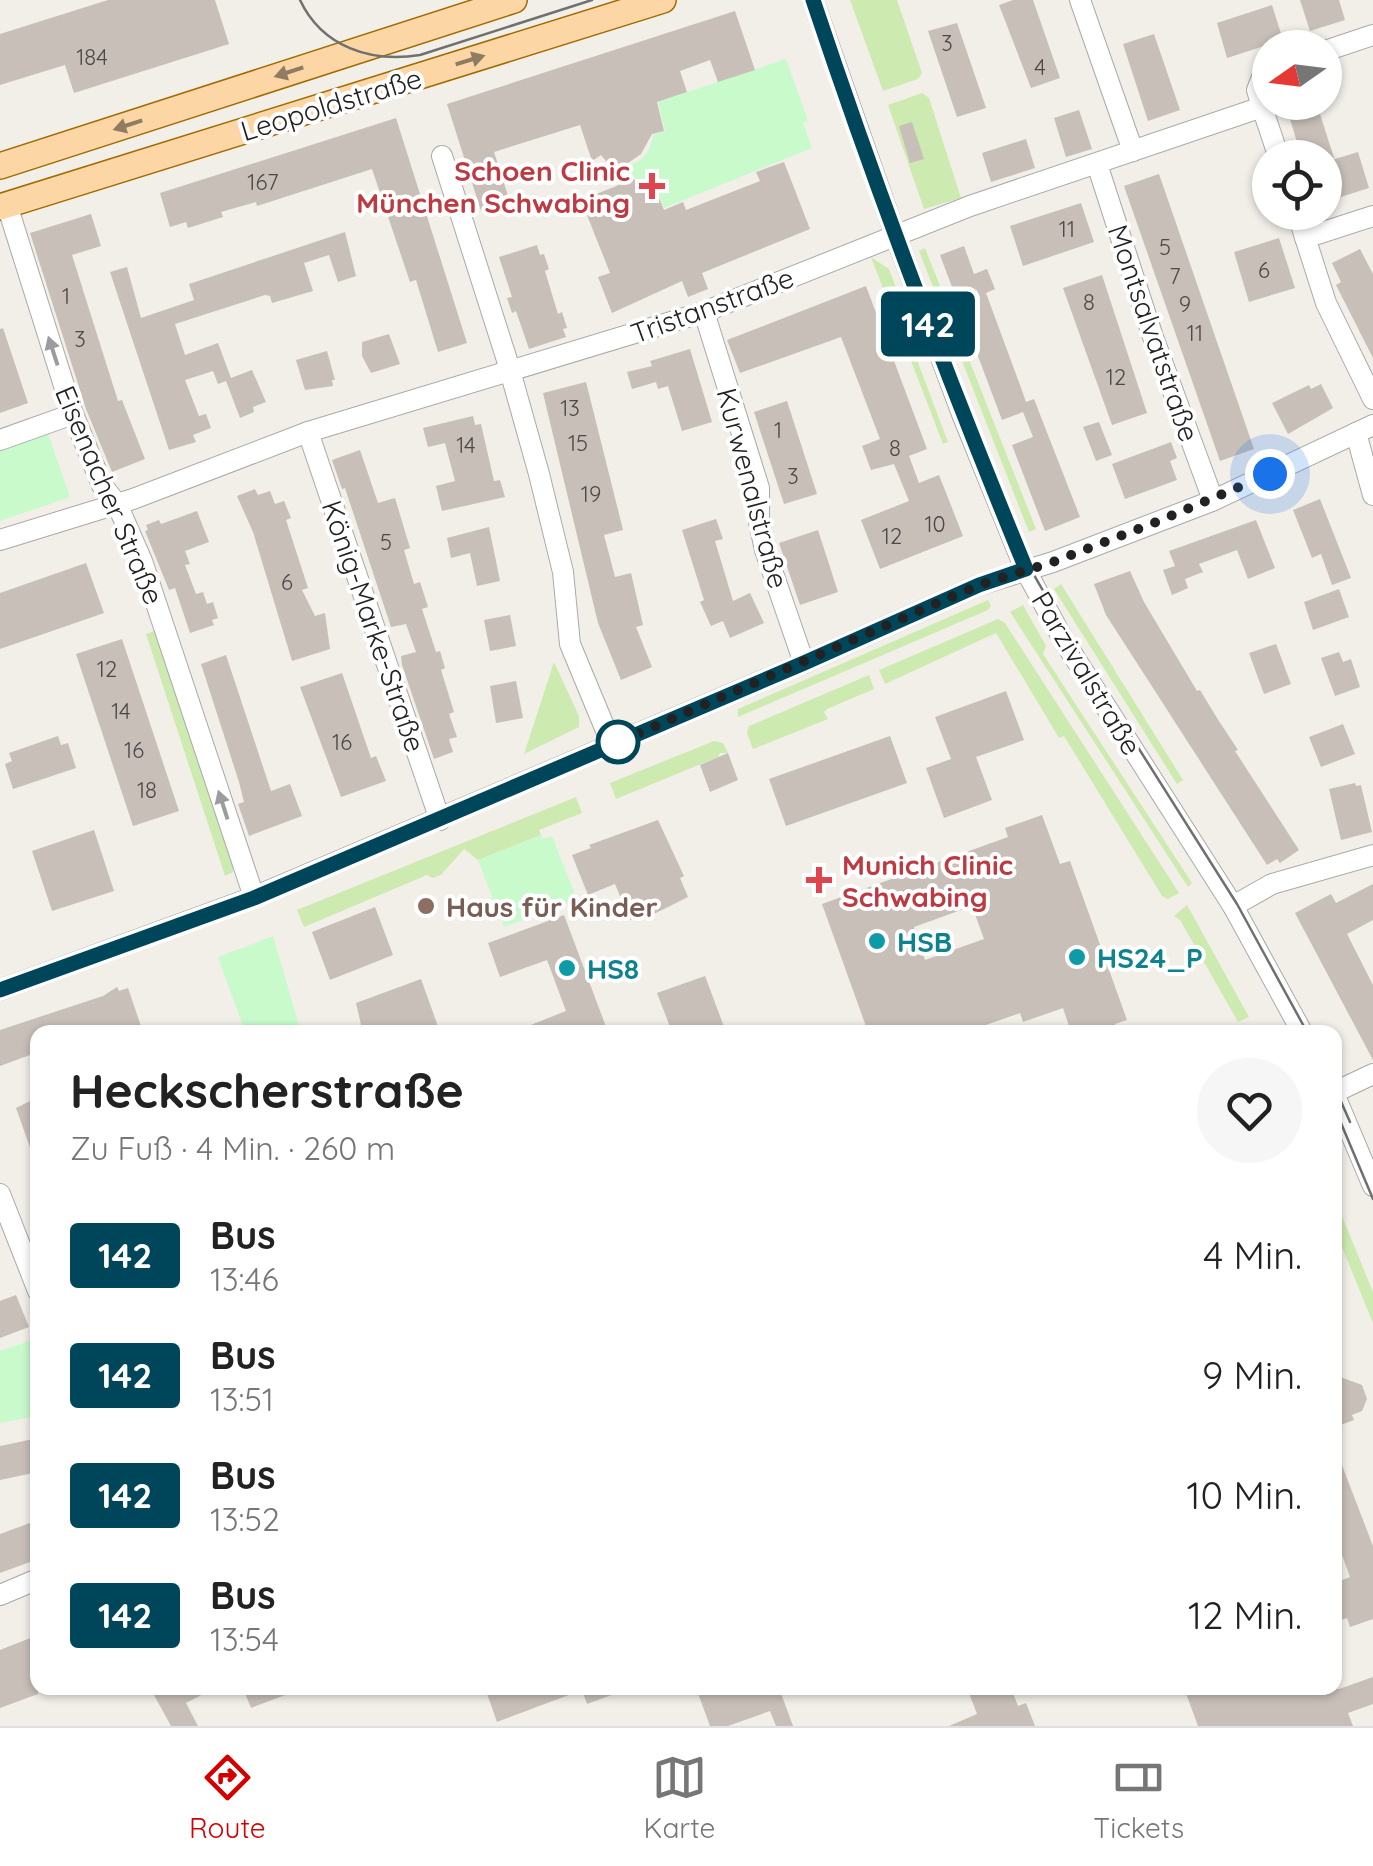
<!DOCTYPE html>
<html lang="de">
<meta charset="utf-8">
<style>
:root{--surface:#fff;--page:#f6f6f6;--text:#222;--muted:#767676;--line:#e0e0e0;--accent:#d40000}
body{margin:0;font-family:Quicksand,sans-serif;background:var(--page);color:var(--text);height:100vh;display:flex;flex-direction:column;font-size:38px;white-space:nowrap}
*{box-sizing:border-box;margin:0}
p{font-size:32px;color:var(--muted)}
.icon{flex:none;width:55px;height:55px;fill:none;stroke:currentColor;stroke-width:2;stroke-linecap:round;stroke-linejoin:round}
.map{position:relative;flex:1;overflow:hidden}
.side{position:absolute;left:30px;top:1025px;width:1312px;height:670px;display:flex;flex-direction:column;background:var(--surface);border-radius:20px;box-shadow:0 2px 8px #0004}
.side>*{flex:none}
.badge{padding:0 20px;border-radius:8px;font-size:35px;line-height:65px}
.needle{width:65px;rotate:256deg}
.fabs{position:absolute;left:1252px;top:30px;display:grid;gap:20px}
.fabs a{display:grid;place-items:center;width:90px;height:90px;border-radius:50%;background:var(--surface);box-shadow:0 2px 8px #0004;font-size:50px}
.you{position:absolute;width:50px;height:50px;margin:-25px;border:8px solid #fff;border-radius:50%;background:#1a73e8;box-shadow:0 0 0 15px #1a73e833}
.map>.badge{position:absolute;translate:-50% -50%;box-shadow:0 0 0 5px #fff}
.round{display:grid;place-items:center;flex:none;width:105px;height:105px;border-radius:52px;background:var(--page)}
.summary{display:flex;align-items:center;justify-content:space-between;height:170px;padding:0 40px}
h1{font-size:48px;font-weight:700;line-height:75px}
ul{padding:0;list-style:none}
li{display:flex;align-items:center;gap:30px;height:120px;padding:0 40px}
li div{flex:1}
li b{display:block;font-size:38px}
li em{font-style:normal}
li .badge{min-width:110px;font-weight:700;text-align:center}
.dock{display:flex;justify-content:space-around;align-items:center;height:140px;border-top:2px solid var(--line);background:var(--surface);font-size:28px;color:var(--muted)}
.dock a{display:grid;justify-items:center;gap:5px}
.dock .on{color:var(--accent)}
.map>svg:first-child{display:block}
.grass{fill:#cdebb0}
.park{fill:#c8facc}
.building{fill:#c7bfb8;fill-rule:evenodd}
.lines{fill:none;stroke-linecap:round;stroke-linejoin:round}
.minor-casing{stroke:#a9a9a9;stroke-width:22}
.major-casing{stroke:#a06b00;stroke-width:28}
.minor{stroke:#fff;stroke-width:20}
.major{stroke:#fcd6a4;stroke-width:25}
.tram{stroke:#707070;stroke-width:2.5}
.oneway{fill:#8f7c63}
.oneway2{fill:#9c9c9c}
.line-casing{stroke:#fff;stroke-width:22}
.line{stroke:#00465a;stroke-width:15}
.walk{stroke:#222;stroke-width:10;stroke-dasharray:0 18}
.health-dot{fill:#e0444e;stroke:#fff;stroke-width:4}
.stop-dot{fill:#fff;stroke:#00465a;stroke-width:5}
.education-dot{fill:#8d6e63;stroke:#fff;stroke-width:4}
.culture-dot{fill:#0f9aa8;stroke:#fff;stroke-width:4}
.labels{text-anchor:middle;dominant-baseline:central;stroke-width:8;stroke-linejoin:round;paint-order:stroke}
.number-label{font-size:22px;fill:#4b4948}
.street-label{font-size:28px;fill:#222;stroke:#fff}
.health-label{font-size:28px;font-weight:bold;fill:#be3a42;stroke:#fff;text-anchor:end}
.education-label{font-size:28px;font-weight:bold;fill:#785e54;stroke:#fff;text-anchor:start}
.culture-label{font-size:28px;font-weight:bold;fill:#0d838f;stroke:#fff;text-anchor:start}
</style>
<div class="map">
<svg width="1373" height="1726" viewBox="0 0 1373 1726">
<rect width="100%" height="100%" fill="#f2efe9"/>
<g class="grass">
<path d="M850,0H897L922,73L918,79L883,91Z"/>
<path d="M922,93L929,98L961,198L924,209L888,105Z"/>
<path d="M925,248L1036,529L1029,532L919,251Z"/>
<path d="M871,257L889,269L914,336L909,339L948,442L943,444Z"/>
<path d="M1061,584L1183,780L1177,784L1054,589Z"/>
<path d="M988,600L991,606L988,610L738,717V709Z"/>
<path d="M1023,605L1046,646L1043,654L1192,883L1188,887L1010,612Z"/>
<path d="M998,619L1005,623L1179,893L1168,899L1162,896L1064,736L1059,738L996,633L885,684L879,670Z"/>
<path d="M157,630L233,866V872L225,876L146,634Z"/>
<path d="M554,662L579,716V727L524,754Z"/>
<path d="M869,675L874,689L827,709L824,712L828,719L753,749L747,733L749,726Z"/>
<path d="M714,741L723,743L728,753H720L718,757L616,799L610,783Z"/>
<path d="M576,797L582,813L539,830L541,835L478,860L464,849L441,875L432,878L427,875L304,927L297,910Z"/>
<path d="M1187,905L1249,1017L1238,1022L1180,920L1174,916Z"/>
<path d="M1335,1199L1373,1292V1323L1335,1230Z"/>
</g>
<g class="park">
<path d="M786,59L808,121L803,123L812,148L664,208L654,182L642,186L626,167C644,161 650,153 653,135L665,131L658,102Z"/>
<path d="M47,431L70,497L0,521V448Z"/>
<path d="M541,835L543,839L552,836L577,900L504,927L478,860Z"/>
<path d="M273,936L301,1032H245L218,957Z"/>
<path d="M32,1340L37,1354V1416L0,1423V1351Z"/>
</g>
<g class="building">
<path d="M108,0H215L229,44L74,93L65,65L0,85V34Z"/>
<path d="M1013,0H1033L1060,78L1031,88L999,5Z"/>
<path d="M1300,0H1339L1345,20L1310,31Z"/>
<path d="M1272,5L1283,40L1227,58L1217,23Z"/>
<path d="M735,11L755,70L718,82L710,60L680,71L687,92L657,102L664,131L652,134L641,154L615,172L601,155L592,161L580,125L494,152L510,202L481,211L447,104Z"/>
<path d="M957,23L986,108L957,117L928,31Z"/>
<path d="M1154,34L1180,110L1148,121L1123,44Z"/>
<path d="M1285,102H1303L1308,118L1320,114L1334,158H1318L1316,152L1301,156Z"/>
<path d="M1079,110L1092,149L1066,157L1054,118Z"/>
<path d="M396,118L467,343L438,352L416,280L410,282L372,169L257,206L256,202L221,212L223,217L188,228L186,222L170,227L160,193Z"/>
<path d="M912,122L924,159L910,163L899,126Z"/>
<path d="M1026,139L1035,168L991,182L982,153Z"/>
<path d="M1358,152L1369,188L1325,202V162Z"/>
<path d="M784,162L810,229L702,273L708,289L688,297L682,281L612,313L598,277L610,273L581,200L634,179L641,187L653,183L664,210L683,202L686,210L760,181L756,172Z"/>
<path d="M1159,174L1254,449L1220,461L1124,186Z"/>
<path d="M1081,203L1094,242L1023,266L1010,226Z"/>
<path d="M91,214L101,246L72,255L118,401L122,400L145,459L112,472L86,409L30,233Z"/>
<path d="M345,232L356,276L338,282L329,255L304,263L313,291L272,303L270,296L265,295L175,324L185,355L218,343L231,378L252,370L266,402L253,407L254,412L240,418L226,381L218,384L213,371L185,380L199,416L206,414L211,428L193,435L196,442L169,450L110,272L127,267L141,318L194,300L189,284Z"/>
<path d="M1279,238L1295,288L1249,302L1234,252Z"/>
<path d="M537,245L540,255L544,254L549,269L545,271L558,314L562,312L567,328L563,329L566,337L529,349L516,311L512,313L507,298L512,297L499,257Z"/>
<path d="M964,246L974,274L987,269L995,289L986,293L1020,385L1026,402L1034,399L1080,517L1045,531L1012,445L1033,437L1023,412L1002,420L940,255Z"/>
<path d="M1360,249L1373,274V358L1336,285L1341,282L1332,263Z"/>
<path d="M1102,275L1147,413L1112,425L1063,288Z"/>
<path d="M866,286L927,449L909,456L919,483L939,475L963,536L880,569L861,520L909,501L894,464L871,470L862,446L880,439L841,337L740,373L727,340Z"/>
<path d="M3,328L28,403L0,413V329Z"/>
<path d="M389,334L400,364L371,373L362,356V342Z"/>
<path d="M690,349L712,422L682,431L668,386L658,389L656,382L632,389L627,372L652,366L650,361Z"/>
<path d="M327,351L335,380H332L333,386L305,390L296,360Z"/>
<path d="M586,382L623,530L604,535L615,577L631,573L643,625L636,627L652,667L621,680L598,623L543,393Z"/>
<path d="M1321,384L1333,408L1288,434L1272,403L1309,385L1311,389Z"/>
<path d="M787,401L817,494L784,504L754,412Z"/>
<path d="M473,416L475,425L481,424L494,481L500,480L505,497L442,511L436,486L455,481L445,443L428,447L423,428Z"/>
<path d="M1099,422L1112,455L1096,461L1083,427Z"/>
<path d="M1171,442L1177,458L1170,461L1177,480L1125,499L1112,464Z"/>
<path d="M360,450L378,503L395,498L410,548L404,550L414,584L420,582L428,607L422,609L436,652L440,651L445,668L441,670L454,712L449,714L457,737L449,739L453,752L434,759L402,665L401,656L416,652L406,624L391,627L345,488L342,489L332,460Z"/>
<path d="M255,489L258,495L270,491L275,504L284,501L291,518L286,520L308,588L302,590L315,616L325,613L330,649L292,661L253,532L237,496Z"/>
<path d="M1320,499L1351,578L1332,585L1321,554L1312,558L1293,510Z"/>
<path d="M197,511L209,542L185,551L190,564L185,565L196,594L203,592L207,604L213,602L218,618L212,620L214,625L190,633L175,588L169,590L145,531L148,530L146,525L159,520L161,524Z"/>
<path d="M716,519L723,539L715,541L733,601L750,593L764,623L730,638L723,621L711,626L700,602L704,600L682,530Z"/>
<path d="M1256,520L1275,568L1248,579L1237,550L1199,564L1203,572L1185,579L1188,588L1172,595L1163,570L1175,566L1169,551Z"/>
<path d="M489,527L500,581L477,586L470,553L451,558L447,538Z"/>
<path d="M818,530L838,592L800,605L779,543Z"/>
<path d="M86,563L104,613L0,649V593Z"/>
<path d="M1130,571L1144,602L1197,691L1200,690L1217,718L1238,750L1235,751L1299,850L1280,863L1277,859L1267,865L1106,615L1094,584Z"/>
<path d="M1339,589L1349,617L1313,630L1304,602Z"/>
<path d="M510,615L516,646L490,651L484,620Z"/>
<path d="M122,639L179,811L133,826L76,654Z"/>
<path d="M1276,644L1291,684L1264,694L1249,653Z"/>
<path d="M1339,652L1343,662L1351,659L1360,687L1335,696L1321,658Z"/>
<path d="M226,655L271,791L290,784L302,816L249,836L238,804L244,802L239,782L201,664Z"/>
<path d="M342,673L371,758L376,756L386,781L341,797L300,687Z"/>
<path d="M516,681L523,718L496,723L490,686Z"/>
<path d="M1006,691L1024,740L976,757L992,800L944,818L926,768L951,759L935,717Z"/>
<path d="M1343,724L1355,754L1321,767L1309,737Z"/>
<path d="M58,736L61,745L68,743L76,768L13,789L5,764L12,761L9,753Z"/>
<path d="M890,736L907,783L786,826L769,779Z"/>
<path d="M728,753L738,780L710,792L700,765Z"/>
<path d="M1355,783L1356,786L1361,785L1372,832L1341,840L1329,789Z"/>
<path d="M1042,815L1060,864L1070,861L1127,1020L1115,1024L1118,1032H1071L1063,1008L1023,1022L1020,1013L966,1032H868L822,904L1008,837L1005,828ZM972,906L984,939L925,960L914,927Z"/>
<path d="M658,820L684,876L680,878L688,897L650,916L648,913L630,920L615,884L588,895L572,855L591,848L589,845Z"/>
<path d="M94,830L114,891L52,911L32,851Z"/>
<path d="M1373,884V920L1347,934L1373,985V1060L1295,913L1331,894L1336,903Z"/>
<path d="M375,907L393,955L330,980L312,932Z"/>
<path d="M564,915L608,1032H513L566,1011L547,960L500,977L488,943Z"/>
<path d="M705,976L726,1032H672L657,993Z"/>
<path d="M421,979L440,1032H409L406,1025L385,1032H367L366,1028L362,1029L356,1003Z"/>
<path d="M117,987L119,991L128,988L143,1032H38V1052L0,1066V1030L103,996Z"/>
<path d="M38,1097V1163L36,1164L16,1108Z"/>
<path d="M16,1295L29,1327L0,1338V1301Z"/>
<path d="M1335,1375L1362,1385L1367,1399L1362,1411L1352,1415L1354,1420L1335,1427Z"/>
<path d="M38,1438V1472L0,1480V1446Z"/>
<path d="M1335,1447L1373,1546V1619L1350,1627L1347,1618L1335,1622V1583L1350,1577L1338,1544L1335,1545Z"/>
<path d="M38,1520V1559L0,1573V1534Z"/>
<path d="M38,1635V1694L0,1708V1650Z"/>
<path d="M1373,1677V1704L1348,1713L1353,1726H1198L1184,1688L1339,1689Z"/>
<path d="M168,1688H215L186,1703L198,1726H171L154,1695Z"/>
<path d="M243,1688H300L301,1689L251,1708Z"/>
<path d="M485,1688H628V1689L587,1704L582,1690L497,1722Z"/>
<path d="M696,1688H779L793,1726H776L770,1711L728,1726H710Z"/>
<path d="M967,1688H1011L1018,1706L1026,1703L1035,1726H949L977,1714Z"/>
</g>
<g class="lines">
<g class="minor-casing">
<g id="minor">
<path d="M813,0L895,234L962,414L1025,569L1064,641L1233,906L1302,1032"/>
<path d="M1080,0L1133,151"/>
<path d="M1325,51L1373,35"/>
<path d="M1262,107L1279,158"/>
<path d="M442,156L507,360L539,474L563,572L570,644L612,745"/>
<path d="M1097,164L1153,337L1213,500"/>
<path d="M7,205L73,414L102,485L117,504L142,561L254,897"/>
<path d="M1297,212L1326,303L1373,399"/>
<path d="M1305,238L1373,216"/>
<path d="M704,312L759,488V522L765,550L804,663"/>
<path d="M308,432L440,820"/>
<path d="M1356,433L1373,495"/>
<path d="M0,440L73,414"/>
<path d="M0,540L133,499L308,432L704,312L970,206L1262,107L1257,90L1264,72L1270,70"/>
<path d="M1233,906L1272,884L1373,855"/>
<path d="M0,990L254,897L804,663L979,585L1053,562L1212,501L1373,425"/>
<path d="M1335,1092L1373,1074"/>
<path d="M1335,1096L1373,1186"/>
<path d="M0,1194L38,1291"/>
<path d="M0,1595L38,1579"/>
</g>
</g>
<g class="major-casing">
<g id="major">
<path d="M0,166L514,0"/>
<path d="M0,207L663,0"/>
</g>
</g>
<use href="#minor" class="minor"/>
<use href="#major" class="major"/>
<g class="tram">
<path d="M300,0C322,47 371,63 420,55L592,0"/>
<path d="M817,0L899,233L1030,568L1086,665L1237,904L1307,1032"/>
<path d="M1335,1088L1350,1122"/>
<path d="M1335,1109L1373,1199"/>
</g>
</g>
<defs><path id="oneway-solid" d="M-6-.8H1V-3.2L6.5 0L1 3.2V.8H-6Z" transform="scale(2.5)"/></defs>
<g class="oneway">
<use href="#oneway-solid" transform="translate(470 60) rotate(-17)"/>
<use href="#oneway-solid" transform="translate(289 72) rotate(162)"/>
<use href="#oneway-solid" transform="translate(128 125) rotate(162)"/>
</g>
<g class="oneway2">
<use href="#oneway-solid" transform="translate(53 351) rotate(-108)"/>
<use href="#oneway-solid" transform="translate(223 805) rotate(-108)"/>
</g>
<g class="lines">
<g class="line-casing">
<path id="line" d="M0,990L254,898L804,663L979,585L1026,569C949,382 877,192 813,0"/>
</g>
<use href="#line" class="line"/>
<path class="walk" d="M618,742L612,745L979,585L1053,562L1154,523L1270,474"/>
</g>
<g class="health-dot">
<path d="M647 171h10v10h10v10h-10v10h-10v-10h-10v-10h10z"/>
<path d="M814 865h10v10h10v10h-10v10h-10v-10h-10v-10h10z"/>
</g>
<circle class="stop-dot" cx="618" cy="742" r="20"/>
<circle class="education-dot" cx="426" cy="906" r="10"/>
<g class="culture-dot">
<circle cx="877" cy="941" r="10"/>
<circle cx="1077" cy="957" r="10"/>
<circle cx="567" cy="968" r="10"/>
</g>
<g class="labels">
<g class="number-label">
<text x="947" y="43">3</text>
<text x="92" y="57">184</text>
<text x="1040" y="67">4</text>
<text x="263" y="182">167</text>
<text x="1067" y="229">11</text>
<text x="1165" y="247">5</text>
<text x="1264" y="270">6</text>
<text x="1175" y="276">7</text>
<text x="66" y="296">1</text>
<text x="1089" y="302">8</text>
<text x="1185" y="304">9</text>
<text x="1195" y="333">11</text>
<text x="80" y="339">3</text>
<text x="1116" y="377">12</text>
<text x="570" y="408">13</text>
<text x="778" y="430">1</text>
<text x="578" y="443">15</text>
<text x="466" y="445">14</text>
<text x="895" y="448">8</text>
<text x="793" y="476">3</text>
<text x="591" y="494">19</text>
<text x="935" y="524">10</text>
<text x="892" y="536">12</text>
<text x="386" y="542">5</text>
<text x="287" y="582">6</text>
<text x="107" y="669">12</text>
<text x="121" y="711">14</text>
<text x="342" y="742">16</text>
<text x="134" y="750">16</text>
<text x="147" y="790">18</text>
</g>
<g class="street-label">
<text transform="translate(331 104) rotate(-17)">Leopoldstraße</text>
<text transform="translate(712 305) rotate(-20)">Tristanstraße</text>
<text transform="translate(1154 333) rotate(71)">Montsalvatstraße</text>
<text transform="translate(753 488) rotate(75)">Kurwenalstraße</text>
<text transform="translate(110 495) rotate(67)">Eisenacher Straße</text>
<text transform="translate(374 626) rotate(71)">König-Marke-Straße</text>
<text transform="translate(1087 673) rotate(59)">Parzivalstraße</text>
</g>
<g class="health-label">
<text x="630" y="170">Schoen Clinic<tspan x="630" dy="32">München Schwabing</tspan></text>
<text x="842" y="864" text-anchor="start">Munich Clinic<tspan x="842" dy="32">Schwabing</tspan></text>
</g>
<g class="education-label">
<text x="446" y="906">Haus für Kinder</text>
</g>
<g class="culture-label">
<text x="897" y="941">HSB</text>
<text x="1097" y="957">HS24_P</text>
<text x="587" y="968">HS8</text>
</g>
</g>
</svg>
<div class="fabs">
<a><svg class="needle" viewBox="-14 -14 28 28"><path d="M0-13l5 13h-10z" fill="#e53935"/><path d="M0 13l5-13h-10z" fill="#767676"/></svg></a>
<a><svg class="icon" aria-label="locate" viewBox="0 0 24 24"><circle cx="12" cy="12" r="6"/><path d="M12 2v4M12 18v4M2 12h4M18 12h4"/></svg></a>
</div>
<div class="you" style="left:1270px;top:474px"></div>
<b class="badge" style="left:928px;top:324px;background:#00465a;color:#fff">142</b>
<section class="side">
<div class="summary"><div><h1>Heckscherstraße</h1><p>Zu Fuß · 4 Min. · 260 m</p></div><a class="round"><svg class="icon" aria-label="heart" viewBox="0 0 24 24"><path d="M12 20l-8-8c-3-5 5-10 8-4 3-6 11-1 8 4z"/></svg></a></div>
<ul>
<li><span class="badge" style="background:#00465a;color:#fff">142</span><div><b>Bus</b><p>13:46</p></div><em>4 Min.</em></li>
<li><span class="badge" style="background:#00465a;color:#fff">142</span><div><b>Bus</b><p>13:51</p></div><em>9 Min.</em></li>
<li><span class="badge" style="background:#00465a;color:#fff">142</span><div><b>Bus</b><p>13:52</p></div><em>10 Min.</em></li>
<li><span class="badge" style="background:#00465a;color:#fff">142</span><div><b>Bus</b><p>13:54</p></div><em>12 Min.</em></li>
</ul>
</section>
</div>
<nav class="dock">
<a class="on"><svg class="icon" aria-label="directions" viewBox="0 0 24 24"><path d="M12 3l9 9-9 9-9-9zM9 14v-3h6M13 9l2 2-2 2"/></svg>Route</a>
<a><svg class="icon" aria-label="map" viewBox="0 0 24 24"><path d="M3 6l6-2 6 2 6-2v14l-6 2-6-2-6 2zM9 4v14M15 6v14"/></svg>Karte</a>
<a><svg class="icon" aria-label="tickets" viewBox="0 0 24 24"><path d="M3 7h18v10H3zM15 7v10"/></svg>Tickets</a>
</nav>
